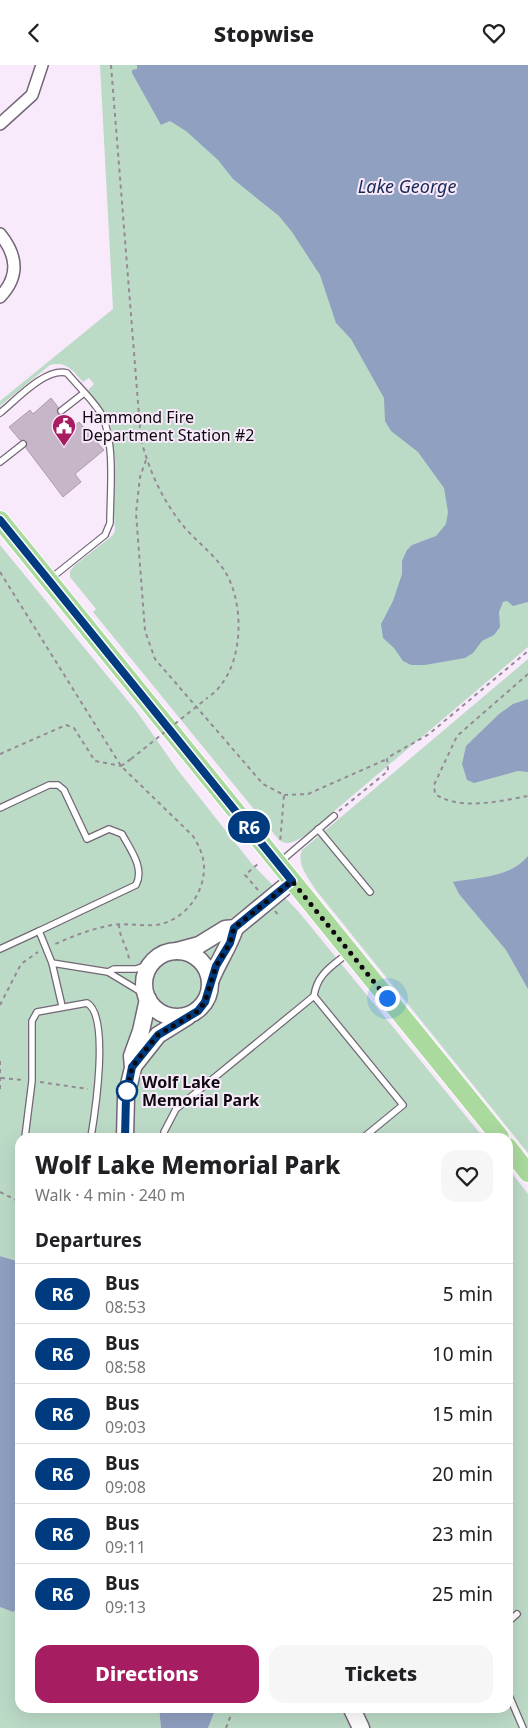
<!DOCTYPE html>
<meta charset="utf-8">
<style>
:root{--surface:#fff;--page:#f6f6f6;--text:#202124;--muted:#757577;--line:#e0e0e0;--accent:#a71d61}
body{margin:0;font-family:"Noto Sans",sans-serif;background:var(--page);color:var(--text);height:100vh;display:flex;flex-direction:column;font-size:19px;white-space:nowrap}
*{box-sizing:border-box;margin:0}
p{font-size:16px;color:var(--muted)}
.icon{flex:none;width:28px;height:28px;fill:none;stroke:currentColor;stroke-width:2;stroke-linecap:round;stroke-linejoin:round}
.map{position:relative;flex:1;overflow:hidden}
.drawer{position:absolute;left:15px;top:1068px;width:498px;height:580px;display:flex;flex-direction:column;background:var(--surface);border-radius:15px;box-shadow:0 5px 20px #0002}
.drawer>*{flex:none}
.badge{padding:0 10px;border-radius:16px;font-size:18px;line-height:32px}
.you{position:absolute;width:25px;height:25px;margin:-12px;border:4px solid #fff;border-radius:50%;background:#1a73e8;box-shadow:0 0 0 8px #1a73e833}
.map>.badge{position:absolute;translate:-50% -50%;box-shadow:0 0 0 2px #fff}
h2{padding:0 20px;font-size:19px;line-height:45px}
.round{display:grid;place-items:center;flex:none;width:52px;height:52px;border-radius:15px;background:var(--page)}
.headline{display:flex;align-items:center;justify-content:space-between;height:85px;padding:0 20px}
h1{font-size:24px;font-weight:800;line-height:38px}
.primary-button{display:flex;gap:10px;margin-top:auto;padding:10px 20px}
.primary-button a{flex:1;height:58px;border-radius:15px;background:var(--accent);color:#fff;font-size:20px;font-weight:800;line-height:58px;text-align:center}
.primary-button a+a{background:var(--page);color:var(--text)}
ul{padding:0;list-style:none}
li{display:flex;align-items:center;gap:15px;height:60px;padding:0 20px;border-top:1px solid var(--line)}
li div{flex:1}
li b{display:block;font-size:19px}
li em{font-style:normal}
li .badge{min-width:55px;font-weight:700;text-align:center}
header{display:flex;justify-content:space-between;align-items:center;height:65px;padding:0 20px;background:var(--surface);font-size:22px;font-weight:800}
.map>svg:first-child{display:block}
.green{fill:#bcdbc7}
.water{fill:#90a0c1}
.building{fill:#c6b6c8;stroke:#ad9eaf}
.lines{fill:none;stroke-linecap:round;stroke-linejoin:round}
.lane-casing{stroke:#736676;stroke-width:8}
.street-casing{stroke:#736676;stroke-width:14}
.secondary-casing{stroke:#736676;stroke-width:19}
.primary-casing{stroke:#fff;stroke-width:20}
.path{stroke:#948a96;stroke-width:2;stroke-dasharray:4 4;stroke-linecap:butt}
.lane{stroke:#fff;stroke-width:5.5}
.street{stroke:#fff;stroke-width:11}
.secondary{stroke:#fff;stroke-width:16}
.primary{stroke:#aada9d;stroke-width:18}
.path-bridge{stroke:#948a96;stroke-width:2;stroke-dasharray:4 4;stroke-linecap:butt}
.line-casing{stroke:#fff;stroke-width:11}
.line{stroke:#003b80;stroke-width:8}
.walk{stroke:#0e090f;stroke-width:5;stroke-dasharray:0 9}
.stop-dot{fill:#fff;stroke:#003b80;stroke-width:2.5}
.labels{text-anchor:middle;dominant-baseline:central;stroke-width:4;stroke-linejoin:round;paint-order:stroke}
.poi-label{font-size:16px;fill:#0e090f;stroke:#f8e9fb;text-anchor:start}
.stop-label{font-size:16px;font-weight:bold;fill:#0e090f;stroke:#f8e9fb;text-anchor:start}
.water-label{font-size:18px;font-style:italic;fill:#162954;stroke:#f8e9fb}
</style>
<header><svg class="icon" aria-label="back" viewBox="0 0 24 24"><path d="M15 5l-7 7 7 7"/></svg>Stopwise<svg class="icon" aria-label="heart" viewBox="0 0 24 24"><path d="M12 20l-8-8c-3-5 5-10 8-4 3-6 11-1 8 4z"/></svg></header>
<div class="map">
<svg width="528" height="1663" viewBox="0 0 528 1663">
<rect width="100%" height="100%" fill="#f8e9fb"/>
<g class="green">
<path d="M100,0H528V582L306,770C297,775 289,782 279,775L93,547L96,544L70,512V506L75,500L112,471L115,466L112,414L115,397L110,356L88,325L94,319L89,313L83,317C72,305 67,296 50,300L0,341V336L113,244Z"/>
<path d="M0,480L137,647L177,704L252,799L298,846L483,1072H20V1197L0,1191Z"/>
<path d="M528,594V1088L315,824C308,812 296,799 302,785Z"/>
<path d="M508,1103L528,1129V1663H208L216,1643L508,1642Z"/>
<path d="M20,1541V1642L159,1643L161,1663H0V1542L13,1547Z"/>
</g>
<g class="water">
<path d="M137,0H528V537L513,541L507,536L503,537L499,547L500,562L494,570L482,576L473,588L465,593L425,600H411L403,596L394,583L383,573L381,559L393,536L402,509V496L407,485L412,480L436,471L446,459L448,447L444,423L418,387L391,366L385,356L384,333L351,274L336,258L320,210L292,167L279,151L233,114L218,95L186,66L170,56L161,60L132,8V5L137,4Z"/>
<path d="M528,634V707L518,706L474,718L467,715L462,699L466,681L499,649L513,639Z"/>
<path d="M528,791V924L506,885L459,829L453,817C479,812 510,813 528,791Z"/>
<path d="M0,1191L20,1197V1541L13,1547L0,1542Z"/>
<path d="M159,1643V1642L216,1643L208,1663H161Z"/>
</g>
<path class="building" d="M51,333L58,342V349L64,350L74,361L79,357L104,385L75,409L81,417L63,432L26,383L27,377L20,375L9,362L30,345L33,349Z"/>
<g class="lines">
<g class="lane-casing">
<g id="lane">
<path d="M61,346L84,328"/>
<path d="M0,348C16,335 46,302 67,308C78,321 91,333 100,347C116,374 110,427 110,458L105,470L50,514"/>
<path d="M0,397L23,379"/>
<path d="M0,743L49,720H58L64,725L87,774L109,764L122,769C130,784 145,803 136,820L39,866L52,898L108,907L146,930"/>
<path d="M318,764L370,827"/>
<path d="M280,797L334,751"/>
<path d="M0,884L39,866"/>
<path d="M348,888C332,901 317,909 314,931L403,1040L364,1072"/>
<path d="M52,898L62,941"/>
<path d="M108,907L114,904H136L153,898"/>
<path d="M25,1072L32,1016V956L37,947L87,938C110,951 95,1048 91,1072"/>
<path d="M165,1072L164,1067L176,1044L314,931"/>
<path d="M508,1557L517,1549"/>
<path d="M508,1628L523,1663"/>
</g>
</g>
<g class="street-casing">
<g id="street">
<path d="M0,59L32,30L42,0"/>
<path d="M0,169C17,190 20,211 0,232"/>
</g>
</g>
<g class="secondary-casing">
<g id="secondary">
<path d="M177,886L199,880L225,864L235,863L292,816"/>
<circle cx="177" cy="919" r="33"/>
<path d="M210,917C217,898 229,882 235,863"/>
<path d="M135,999L158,970L187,952"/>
<path d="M125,1072L126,1032L133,1003L132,991L141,966L148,934"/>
<path d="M351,1642L361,1663"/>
</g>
</g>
<g class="primary-casing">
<g id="primary">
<path d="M0,455L500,1072"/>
<path d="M508,1082L528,1108"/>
</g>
</g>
<g class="path">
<path d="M111,0L141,375C149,404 160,430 178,454C191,473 212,486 224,505C244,535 244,593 220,621C217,626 211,630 206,634"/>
<path d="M146,395L140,412L136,448L145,566L155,594L263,719L284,730L280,778"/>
<path d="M0,507L121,701L193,771C199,781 204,791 204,803C204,831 182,857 155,860C140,861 126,858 112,860C91,864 73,871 53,880"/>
<path d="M528,609L457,671L434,720L435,729C461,746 499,736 528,731"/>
<path d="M0,689L66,660L74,663L95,696L121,701"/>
<path d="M121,701L131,694"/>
<path d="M284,730L308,729L387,694"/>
<path d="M339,746L388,706L387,693L429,669L528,586"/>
<path d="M258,825L245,810L259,798"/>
<path d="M275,846L279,851"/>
<path d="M119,859C119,872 127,881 129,894"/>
<path d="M0,940L21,899L38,887"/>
<path d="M0,996V1024"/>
<path d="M1,1013L23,1015"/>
<path d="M40,1017L88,1024"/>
<path d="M0,1127L20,1137"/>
<path d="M226,1663L234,1642"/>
</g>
<use href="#lane" class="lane"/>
<use href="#street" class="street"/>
<use href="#secondary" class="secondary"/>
<use href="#primary" class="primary"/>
<path class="path-bridge" d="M131,694L206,634"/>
</g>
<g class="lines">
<g class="line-casing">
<path id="line" d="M0,455L292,816L234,863L230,878L216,901L205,937L198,946L158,970L132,1002L126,1032L125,1072"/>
</g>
<use href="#line" class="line"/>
<path class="walk" d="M127,1026L126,1029L132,1002L148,982L158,970L198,946L205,937L216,901L230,878L234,863L292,816L387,933"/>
</g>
<defs>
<g id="civic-pin" transform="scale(1.25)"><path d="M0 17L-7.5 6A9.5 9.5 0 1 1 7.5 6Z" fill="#a71d61" stroke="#f8e9fb"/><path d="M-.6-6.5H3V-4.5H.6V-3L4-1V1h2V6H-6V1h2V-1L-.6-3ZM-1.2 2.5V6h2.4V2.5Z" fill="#fff"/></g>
</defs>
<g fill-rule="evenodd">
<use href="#civic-pin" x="64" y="361"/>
</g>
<circle class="stop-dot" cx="127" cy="1026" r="10"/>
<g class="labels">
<g class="poi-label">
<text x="82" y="352">Hammond Fire<tspan x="82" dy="18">Department Station #2</tspan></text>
</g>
<g class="stop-label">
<text x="142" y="1017">Wolf Lake<tspan x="142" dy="18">Memorial Park</tspan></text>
</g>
<g class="water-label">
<text x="407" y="121">Lake George</text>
</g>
</g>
</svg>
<div class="you" style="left:387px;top:933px"></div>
<b class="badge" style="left:249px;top:762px;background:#003b80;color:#fff">R6</b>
<section class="drawer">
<div class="headline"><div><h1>Wolf Lake Memorial Park</h1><p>Walk · 4 min · 240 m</p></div><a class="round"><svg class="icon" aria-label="heart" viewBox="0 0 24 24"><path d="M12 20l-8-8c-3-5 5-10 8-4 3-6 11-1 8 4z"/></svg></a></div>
<h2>Departures</h2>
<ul>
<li><span class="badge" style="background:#003b80;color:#fff">R6</span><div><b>Bus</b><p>08:53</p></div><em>5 min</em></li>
<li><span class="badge" style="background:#003b80;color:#fff">R6</span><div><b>Bus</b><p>08:58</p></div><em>10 min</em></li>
<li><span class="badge" style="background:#003b80;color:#fff">R6</span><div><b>Bus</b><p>09:03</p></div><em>15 min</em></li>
<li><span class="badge" style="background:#003b80;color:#fff">R6</span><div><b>Bus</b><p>09:08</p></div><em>20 min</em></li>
<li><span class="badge" style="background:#003b80;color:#fff">R6</span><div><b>Bus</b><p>09:11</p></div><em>23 min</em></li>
<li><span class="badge" style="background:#003b80;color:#fff">R6</span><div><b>Bus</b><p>09:13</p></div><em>25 min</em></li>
</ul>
<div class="primary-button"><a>Directions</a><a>Tickets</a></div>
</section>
</div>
